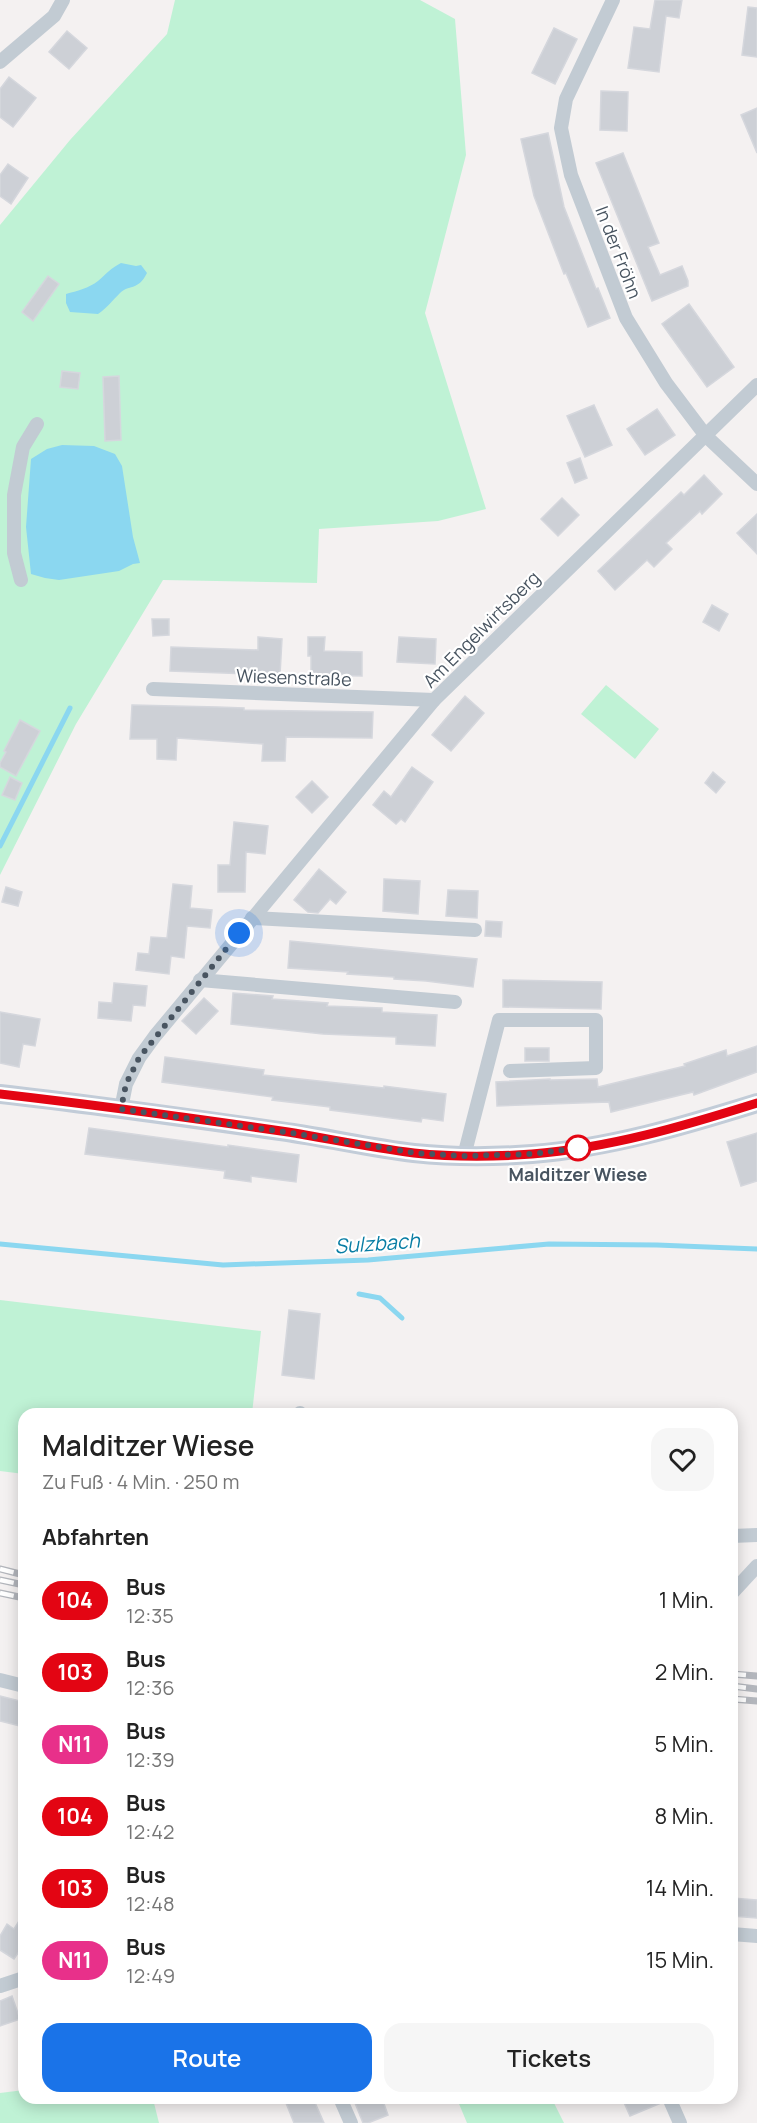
<!DOCTYPE html>
<html lang="de">
<meta charset="utf-8">
<style>
:root{--surface:#fff;--page:#f6f6f6;--text:#222;--muted:#767676;--accent:#1a73e8}
body{margin:0;font-family:Manrope,sans-serif;background:var(--page);color:var(--text);height:100vh;display:flex;flex-direction:column;font-size:22px;white-space:nowrap}
*{box-sizing:border-box;margin:0}
p{font-size:20px;color:var(--muted)}
.icon{flex:none;width:33px;height:33px;fill:none;stroke:currentColor;stroke-width:2;stroke-linecap:round;stroke-linejoin:round}
.map{position:relative;flex:1;overflow:hidden}
.drawer{position:absolute;left:18px;top:1408px;width:720px;height:696px;display:flex;flex-direction:column;background:var(--surface);border-radius:18px;box-shadow:0 3px 15px #0003}
.drawer>*{flex:none}
.badge{padding:0 12px;border-radius:20px;font-size:21px;line-height:39px}
.you{position:absolute;width:30px;height:30px;margin:-15px;border:4px solid #fff;border-radius:50%;background:#1a73e8;box-shadow:0 0 0 9px #1a73e833}
.map>.badge{position:absolute;translate:-50% -50%;box-shadow:0 0 0 3px #fff}
h2{padding:0 24px;font-size:22px;line-height:54px}
.round{display:grid;place-items:center;flex:none;width:63px;height:63px;border-radius:18px;background:var(--page)}
.summary{display:flex;align-items:center;justify-content:space-between;height:102px;padding:0 24px}
h1{font-size:28px;font-weight:600;line-height:45px}
.cta{display:flex;gap:12px;margin-top:auto;padding:12px 24px}
.cta a{flex:1;height:69px;border-radius:18px;background:var(--accent);color:#fff;font-size:24px;font-weight:600;line-height:69px;text-align:center}
.cta a+a{background:var(--page);color:var(--text)}
ul{padding:0;list-style:none}
li{display:flex;align-items:center;gap:18px;height:72px;padding:0 24px}
li div{flex:1}
li b{display:block;font-size:22px}
li em{font-style:normal}
li .badge{min-width:66px;font-weight:700;text-align:center}
.map>svg:first-child{display:block}
.green{fill:#bff2d5}
.water{fill:#8bd7f0}
.lines{fill:none;stroke-linecap:round;stroke-linejoin:round}
.stream{stroke:#8bd7f0;stroke-width:5}
.building{fill:#cdd0d6;stroke:#d5d7dd;stroke-width:1.5}
.minor{stroke:#c2cbd3;stroke-width:14}
.secondary{stroke:#c2ccd8;stroke-width:20}
.rail-casing{stroke:#b3b6bc;stroke-width:7}
.rail{stroke:#fff;stroke-width:4.5;stroke-dasharray:14;stroke-linecap:butt}
.line-casing{stroke:#fff;stroke-width:14}
.line{stroke:#e30513;stroke-width:9}
.walk{stroke:#485460;stroke-width:6;stroke-dasharray:0 10.8}
.stop-dot{fill:#fff;stroke:#e30513;stroke-width:3}
.labels{text-anchor:middle;dominant-baseline:central;stroke-width:4.5;stroke-linejoin:round;paint-order:stroke}
.street-label{font-size:18px;fill:#485460;stroke:#fff}
.stop-label{font-size:18px;font-weight:bold;fill:#485460;stroke:#fff}
.water-label{font-size:20px;font-style:italic;fill:#087da4;stroke:#fff}
</style>
<div class="map">
<svg width="757" height="2123" viewBox="0 0 757 2123">
<rect width="100%" height="100%" fill="#f4f1f1"/>
<g class="green">
<path d="M175,0H420L455,19L466,155L425,313L486,509L438,521L319,529L317,583L163,580L76,724L0,875V225L70,140L167,34Z"/>
<path d="M606,685L659,729L635,759L581,714Z"/>
<path d="M0,1300L261,1331L252,1414H24V1474L0,1471Z"/>
<path d="M24,2090V2098L153,2099L159,2123H0V2093Z"/>
<path d="M457,2099H552L564,2123H467Z"/>
</g>
<g class="water">
<path d="M121,263L136,266L141,265L147,273C138,291 130,284 120,293C112,301 107,308 98,314L70,312L66,303V294C77,291 89,288 98,281C106,274 111,268 121,263Z"/>
<path d="M62,445L94,446L115,454L122,466L133,537L140,563L133,564L119,571L59,580L45,578L31,574L26,527L31,459L47,449Z"/>
</g>
<g class="lines">
<g class="stream">
<path d="M0,846L70,708"/>
<path d="M0,1244L223,1265L368,1260L549,1244L657,1245L757,1249"/>
<path d="M359,1294L380,1298L402,1318"/>
</g>
</g>
<g class="building">
<path d="M655,0H682L679,18L666,16L659,72L628,68L634,27L650,29Z"/>
<path d="M748,7L757,8V57L742,55Z"/>
<path d="M554,28L577,39L555,84L532,73Z"/>
<path d="M67,31L87,48L69,69L49,52Z"/>
<path d="M9,77L36,98L13,127L0,117V89Z"/>
<path d="M601,91L628,92L627,131L600,130Z"/>
<path d="M757,108V153L741,115Z"/>
<path d="M548,133L564,207L596,289L598,288L610,318L588,327L566,273L564,274L534,196L521,139Z"/>
<path d="M623,153L659,243L648,247L660,275L682,266L688,281V286L652,301L596,163Z"/>
<path d="M8,164L28,178L11,204L0,196V175Z"/>
<path d="M48,276L59,284L33,321L22,312Z"/>
<path d="M689,304L734,367L707,387L662,324Z"/>
<path d="M62,371L80,373L78,389L60,387Z"/>
<path d="M119,376L121,440L105,441L103,377Z"/>
<path d="M594,405L612,445L585,457L567,416Z"/>
<path d="M657,409L675,435L645,455L627,429Z"/>
<path d="M580,458L587,478L575,483L567,463Z"/>
<path d="M704,475L722,494L702,514L700,511L666,543L672,549L654,567L647,560L615,590L598,571L681,492L684,495Z"/>
<path d="M562,498L579,515L558,536L541,519Z"/>
<path d="M757,514V554L737,533Z"/>
<path d="M712,605L728,614L719,631L703,622Z"/>
<path d="M152,619H169V635L153,636Z"/>
<path d="M258,637L282,639L280,675L170,671L171,647L258,650Z"/>
<path d="M308,637H325L324,651L362,652V676L311,675V656H308Z"/>
<path d="M399,637L436,639L435,664L397,662Z"/>
<path d="M465,696L484,713L451,751L432,735Z"/>
<path d="M132,705L218,707L244,708V710L373,712L372,738L286,737L285,761H262L263,744L177,738L176,760L157,759V739H130Z"/>
<path d="M20,720L40,731L16,776L0,767V763L6,752L4,751Z"/>
<path d="M412,767L433,782L405,822L401,819L396,824L373,805L384,791L391,797Z"/>
<path d="M713,772L725,782L716,793L705,783Z"/>
<path d="M10,777L22,783L15,800L2,795Z"/>
<path d="M312,781L328,797L312,813L296,797Z"/>
<path d="M234,822L268,826L265,854L246,852L245,892H218V865H230Z"/>
<path d="M319,869L346,892L336,904L330,899L318,913L308,912L294,900Z"/>
<path d="M384,879L420,881L418,914L383,911Z"/>
<path d="M173,884L192,886L190,908L212,910L210,928L187,926L184,958L171,956L169,974L136,970L138,953L149,954L151,937L167,938Z"/>
<path d="M6,887L22,892L18,906L2,902Z"/>
<path d="M448,890L478,891L477,918L446,916Z"/>
<path d="M486,921L502,922L501,937L485,936Z"/>
<path d="M290,941L477,959L473,987L426,981L394,979V977L347,974L348,972L288,968Z"/>
<path d="M503,980L602,982L601,1009L503,1007Z"/>
<path d="M114,983L147,986L145,1006L133,1005L131,1021L98,1018L99,1002L112,1003Z"/>
<path d="M233,993L273,996L272,999L328,1003L327,1006L382,1008V1012L437,1015L435,1046L396,1044V1037L323,1034L231,1024Z"/>
<path d="M204,998L218,1011L196,1034L182,1021Z"/>
<path d="M0,1012L40,1019L35,1046L23,1044L19,1067L0,1063Z"/>
<path d="M757,1046V1072L694,1095L693,1092L611,1112L609,1102L497,1106L496,1082L550,1079V1080L597,1079L598,1087L685,1066L684,1064L726,1050L727,1056Z"/>
<rect x="525" y="1048" width="24" height="13"/>
<path d="M165,1057L264,1070L263,1075L384,1088V1086L446,1094L443,1121L422,1118L421,1122L330,1110V1107L272,1100L273,1097L162,1082Z"/>
<path d="M89,1128L228,1147V1145L299,1155L296,1182L251,1176V1182L224,1178L225,1171L85,1154Z"/>
<path d="M757,1133V1181L741,1186L727,1142Z"/>
<path d="M289,1310L320,1314L314,1379L282,1375Z"/>
<path d="M0,1696L24,1702V1727L0,1721Z"/>
<path d="M732,1898L757,1900V1918L732,1916Z"/>
<path d="M24,1913V1944L14,1959L0,1950V1936L7,1924L14,1929Z"/>
<path d="M12,1996L20,2019L0,2026V2001Z"/>
<path d="M284,2098H313L324,2123H294Z"/>
<path d="M353,2098H382L388,2115L368,2123H363Z"/>
<path d="M622,2098H660L661,2103L630,2116Z"/>
</g>
<g class="lines">
<g class="minor">
<path d="M613,0L566,99L561,128L571,175L626,318L666,383L706,436L757,484"/>
<path d="M0,62L54,16L63,0"/>
<path d="M21,580L14,553V495L23,447L37,424"/>
<path d="M153,689L434,700"/>
<path d="M252,918L475,930"/>
<path d="M200,980L455,1002"/>
<path d="M121,1109L126,1084L139,1058L155,1036L434,700L757,385"/>
<path d="M464,1156L499,1020H596V1068L510,1071"/>
<path d="M300,1414V1413"/>
<path d="M732,1536L757,1535"/>
<path d="M732,1593L757,1566"/>
<path d="M0,1680L24,1686"/>
<path d="M732,1934L757,1936"/>
<path d="M0,1986L24,1978"/>
<path d="M340,2098L351,2123"/>
<path d="M669,2098L680,2123"/>
</g>
<path class="secondary" d="M0,1094C98,1105 195,1119 293,1133C333,1139 373,1148 414,1153C452,1157 493,1157 532,1154C609,1148 683,1126 757,1103"/>
<g class="rail-casing">
<g id="rail">
<path d="M0,1569L24,1575"/>
<path d="M0,1580L24,1585"/>
<path d="M0,1593L24,1598"/>
<path d="M732,1674L757,1676"/>
<path d="M732,1686L757,1689"/>
<path d="M732,1699L757,1701"/>
</g>
</g>
<use href="#rail" class="rail"/>
</g>
<g class="lines">
<g class="line-casing">
<path id="line" d="M0,1094C96,1105 192,1118 288,1132C330,1139 372,1148 414,1153C452,1157 493,1157 532,1154C609,1148 684,1126 757,1103"/>
</g>
<use href="#line" class="line"/>
<path class="walk" d="M239,933L139,1058L126,1084L121,1109L292,1133L415,1153L464,1156L532,1154L578,1148"/>
</g>
<circle class="stop-dot" cx="578" cy="1148" r="12"/>
<g class="labels">
<g class="street-label">
<text transform="translate(619 252) rotate(69)">In der Fröhn</text>
<text transform="translate(481 629) rotate(-45)">Am Engelwirtsberg</text>
<text transform="translate(294 677) rotate(2)">Wiesenstraße</text>
</g>
<g class="stop-label">
<text x="578" y="1174">Malditzer Wiese</text>
</g>
<g class="water-label">
<text transform="translate(377 1243) rotate(-4)">Sulzbach</text>
</g>
</g>
</svg>
<div class="you" style="left:239px;top:933px"></div>
<section class="drawer">
<div class="summary"><div><h1>Malditzer Wiese</h1><p>Zu Fuß · 4 Min. · 250 m</p></div><a class="round"><svg class="icon" aria-label="heart" viewBox="0 0 24 24"><path d="M12 20l-8-8c-3-5 5-10 8-4 3-6 11-1 8 4z"/></svg></a></div>
<h2>Abfahrten</h2>
<ul>
<li><span class="badge" style="background:#e30513;color:#fff">104</span><div><b>Bus</b><p>12:35</p></div><em>1 Min.</em></li>
<li><span class="badge" style="background:#e30513;color:#fff">103</span><div><b>Bus</b><p>12:36</p></div><em>2 Min.</em></li>
<li><span class="badge" style="background:#e8308a;color:#fff">N11</span><div><b>Bus</b><p>12:39</p></div><em>5 Min.</em></li>
<li><span class="badge" style="background:#e30513;color:#fff">104</span><div><b>Bus</b><p>12:42</p></div><em>8 Min.</em></li>
<li><span class="badge" style="background:#e30513;color:#fff">103</span><div><b>Bus</b><p>12:48</p></div><em>14 Min.</em></li>
<li><span class="badge" style="background:#e8308a;color:#fff">N11</span><div><b>Bus</b><p>12:49</p></div><em>15 Min.</em></li>
</ul>
<div class="cta"><a>Route</a><a>Tickets</a></div>
</section>
</div>
